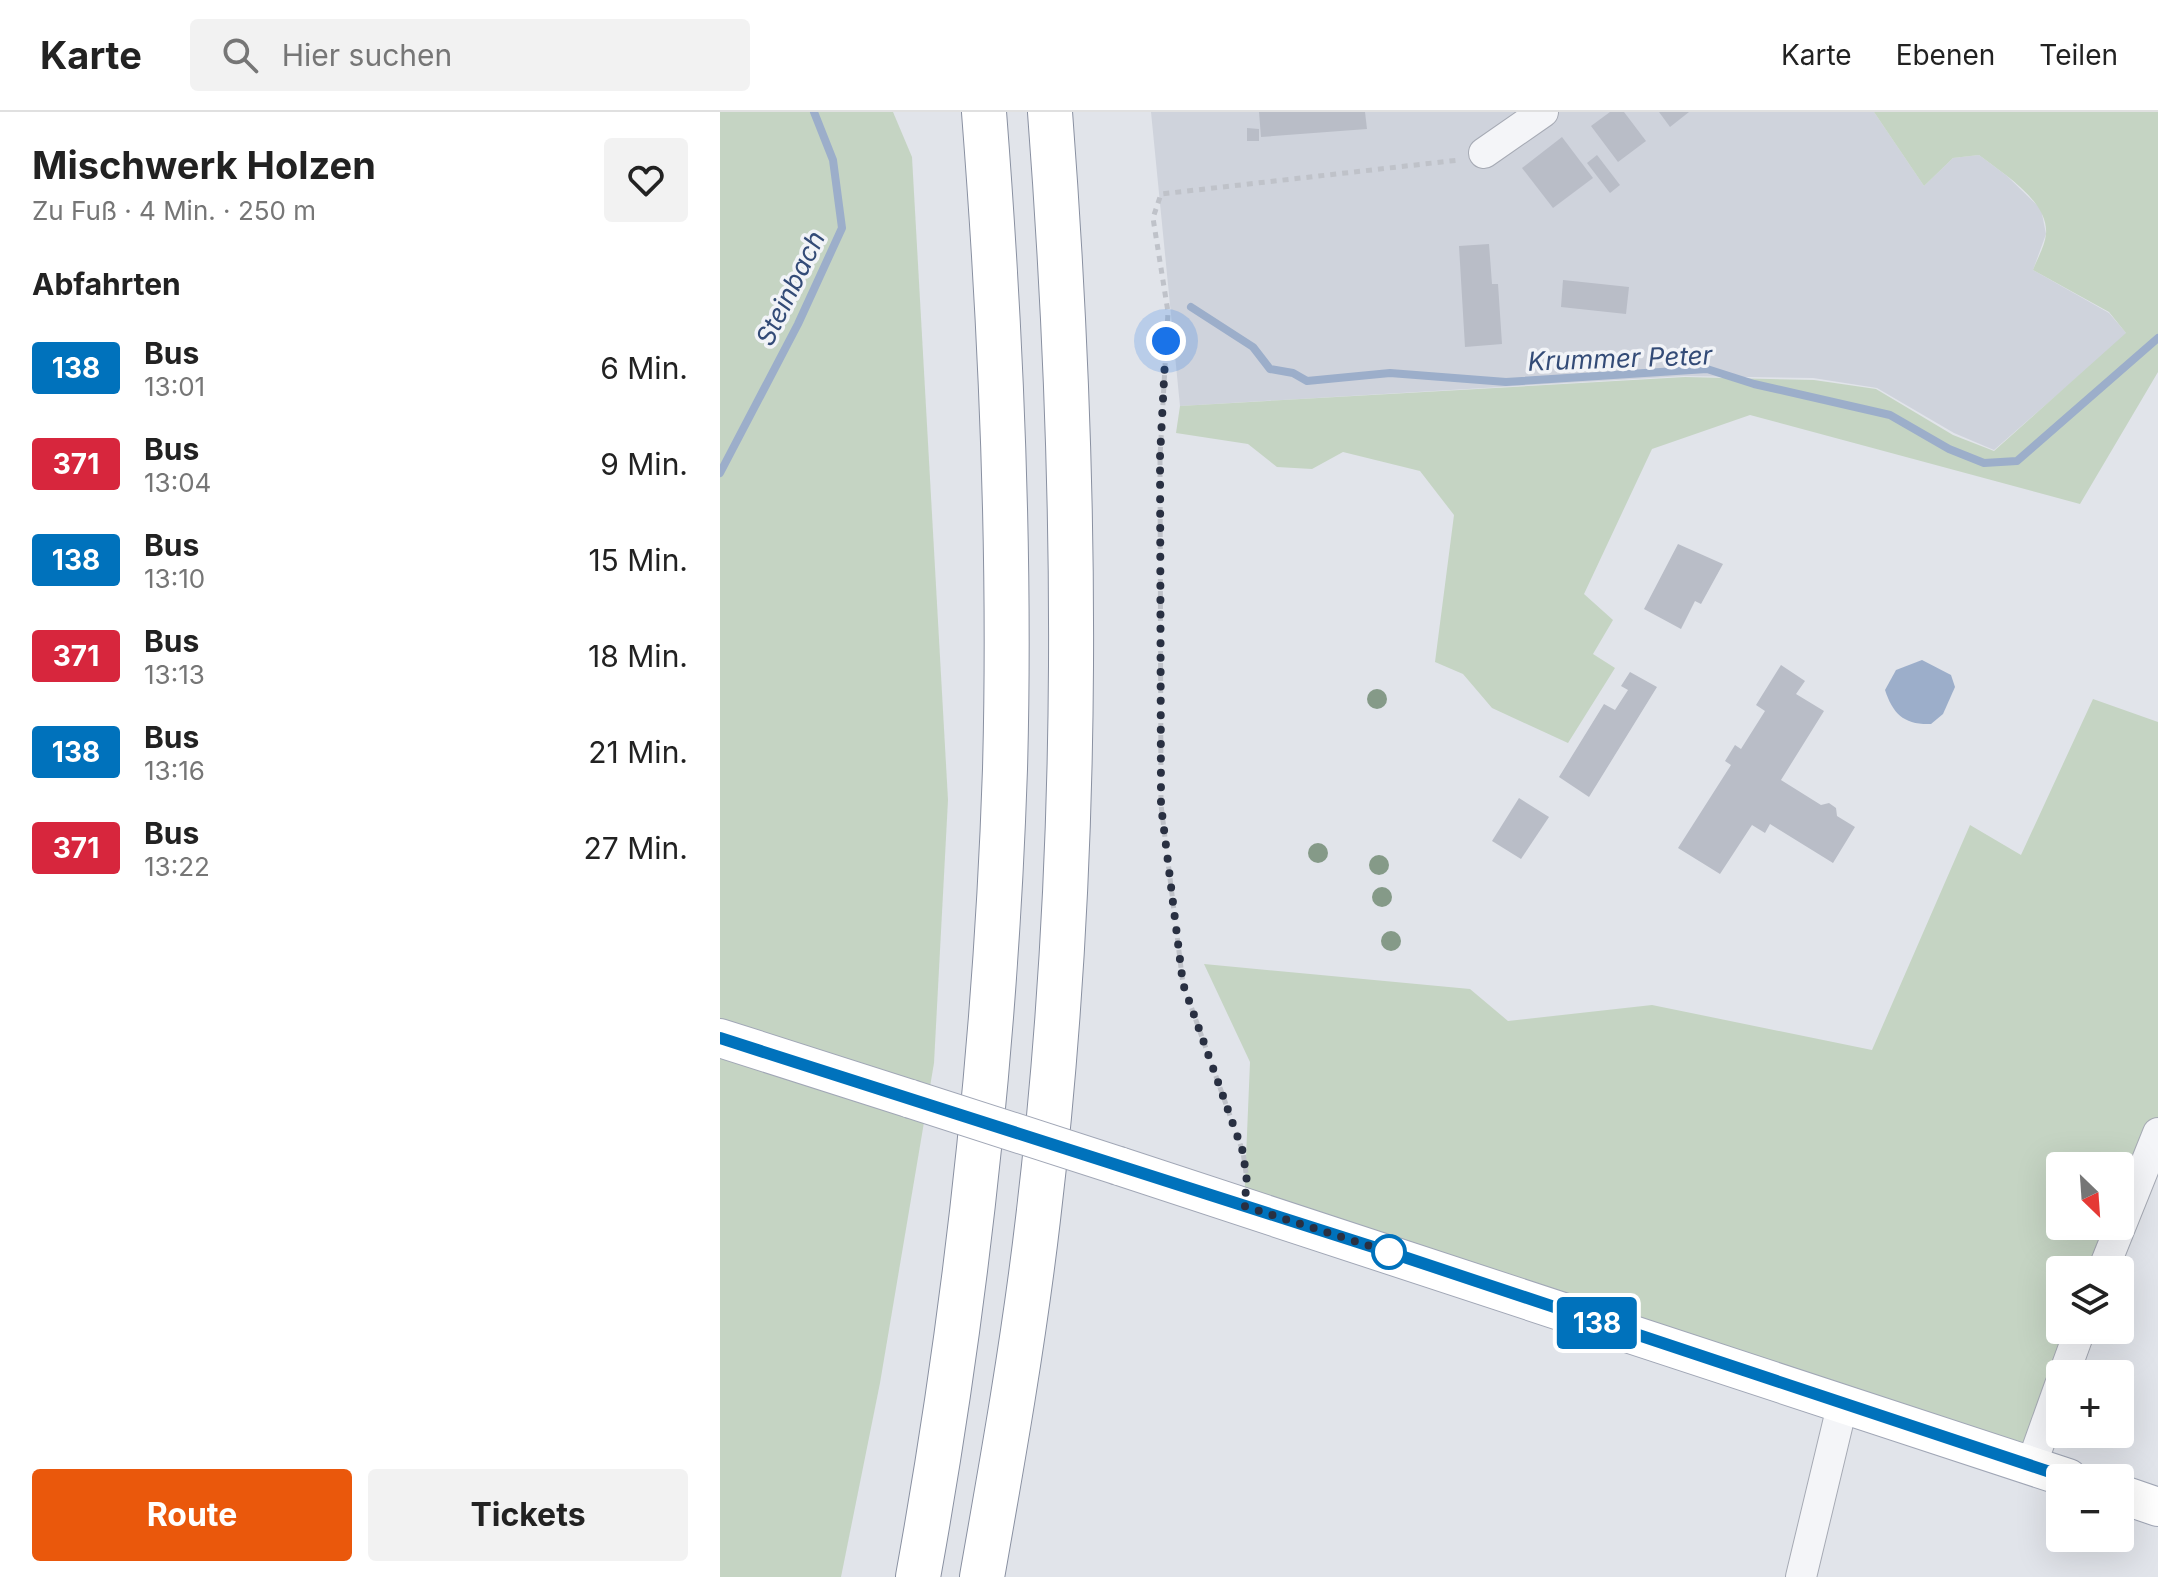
<!DOCTYPE html>
<html lang="de">
<meta charset="utf-8">
<style>
:root{--surface:#fff;--page:#f2f2f2;--text:#222;--muted:#767676;--line:#e0e0e0;--accent:#ea580c}
body{margin:0;font-family:Inter,sans-serif;background:var(--page);color:var(--text);height:100vh;display:flex;flex-direction:column;font-size:30px;white-space:nowrap}
*{box-sizing:border-box;margin:0}
p{font-size:26px;color:var(--muted)}
.icon{flex:none;width:44px;height:44px;fill:none;stroke:currentColor;stroke-width:2;stroke-linecap:round;stroke-linejoin:round}
.map{position:relative;flex:1;overflow:hidden}
.side{display:flex;flex-direction:column;background:var(--surface);width:720px}
.side>*{flex:none}
.badge{padding:0 16px;border-radius:6px;font-size:28px;line-height:52px}
.needle{width:52px;rotate:155deg}
.controls{position:absolute;left:1326px;top:1040px;display:grid;gap:16px}
.controls a{display:grid;place-items:center;width:88px;height:88px;border-radius:8px;background:var(--surface);box-shadow:0 8px 32px #0002;font-size:40px}
.you{position:absolute;width:40px;height:40px;margin:-20px;border:6px solid #fff;border-radius:50%;background:#1a73e8;box-shadow:0 0 0 12px #1a73e833}
.map>.badge{position:absolute;translate:-50% -50%;box-shadow:0 0 0 4px #fff}
h2{padding:0 32px;font-size:30px;line-height:72px}
.round{display:grid;place-items:center;flex:none;width:84px;height:84px;border-radius:8px;background:var(--page)}
.overview{display:flex;align-items:center;justify-content:space-between;height:136px;padding:0 32px}
h1{font-size:38px;font-weight:700;line-height:60px}
.cta{display:flex;gap:16px;margin-top:auto;padding:16px 32px}
.cta a{flex:1;height:92px;border-radius:8px;background:var(--accent);color:#fff;font-size:32px;font-weight:700;line-height:92px;text-align:center}
.cta a+a{background:var(--page);color:var(--text)}
ul{padding:0;list-style:none}
li{display:flex;align-items:center;gap:24px;height:96px;padding:0 32px}
li div{flex:1}
li b{display:block;font-size:30px}
li em{font-style:normal}
li .badge{min-width:88px;font-weight:700;text-align:center}
header{display:flex;align-items:center;gap:48px;box-sizing:border-box;height:112px;padding:0 40px;background:var(--surface);border-bottom:2px solid var(--line)}
header strong{font-size:38px}
nav{display:flex;gap:44px;margin-inline-start:auto;font-size:28px}
.search{width:560px;height:72px;background:var(--page);display:flex;align-items:center;gap:20px;box-sizing:border-box;padding:0 28px;border-radius:8px;color:var(--muted);font-size:30px}
main{display:flex;flex:1;min-height:0}
.map>svg:first-child{display:block}
.built{fill:#cfd3dc}
.green{fill:#c5d4c3;fill-rule:evenodd}
.water{fill:#9caeca}
.lines{fill:none;stroke-linecap:round;stroke-linejoin:round}
.stream{stroke:#9caeca;stroke-width:8}
.building{fill:#b9bdc7}
.minor-casing{stroke:#a6aab4;stroke-width:32}
.major-casing{stroke:#a1a7b6;stroke-width:40}
.highway-casing{stroke:#8990a1;stroke-width:46}
.path{stroke:#bfc2c9;stroke-width:5;stroke-dasharray:6 6;stroke-linecap:butt}
.minor{stroke:#f4f5f8;stroke-width:30}
.major{stroke:#fff;stroke-width:38}
.highway{stroke:#fff;stroke-width:44}
.major-bridge-casing{stroke:#a1a7b6;stroke-width:40;stroke-linecap:butt}
.major-bridge{stroke:#fff;stroke-width:38}
.tree{fill:#859a88}
.line-casing{stroke:#fff;stroke-width:18}
.line{stroke:#0072bc;stroke-width:12}
.walk{stroke:#293042;stroke-width:8;stroke-dasharray:0 14.4}
.stop-dot{fill:#fff;stroke:#0072bc;stroke-width:4}
.labels{text-anchor:middle;dominant-baseline:central;stroke-width:7;stroke-linejoin:round;paint-order:stroke}
.water-label{font-size:26px;font-style:italic;fill:#334b77;stroke:#f1f3f7}
</style>
<header>
<strong>Karte</strong>
<div class="search"><svg class="icon" aria-label="search" viewBox="0 0 24 24"><circle cx="10" cy="10" r="6"/><path d="M15 15l6 6"/></svg>Hier suchen</div>
<nav><a>Karte</a><a>Ebenen</a><a>Teilen</a></nav>
</header>
<main>
<section class="side">
<div class="overview"><div><h1>Mischwerk Holzen</h1><p>Zu Fuß · 4 Min. · 250 m</p></div><a class="round"><svg class="icon" aria-label="heart" viewBox="0 0 24 24"><path d="M12 20l-8-8c-3-5 5-10 8-4 3-6 11-1 8 4z"/></svg></a></div>
<h2>Abfahrten</h2>
<ul>
<li><span class="badge" style="background:#0072bc;color:#fff">138</span><div><b>Bus</b><p>13:01</p></div><em>6 Min.</em></li>
<li><span class="badge" style="background:#d7263d;color:#fff">371</span><div><b>Bus</b><p>13:04</p></div><em>9 Min.</em></li>
<li><span class="badge" style="background:#0072bc;color:#fff">138</span><div><b>Bus</b><p>13:10</p></div><em>15 Min.</em></li>
<li><span class="badge" style="background:#d7263d;color:#fff">371</span><div><b>Bus</b><p>13:13</p></div><em>18 Min.</em></li>
<li><span class="badge" style="background:#0072bc;color:#fff">138</span><div><b>Bus</b><p>13:16</p></div><em>21 Min.</em></li>
<li><span class="badge" style="background:#d7263d;color:#fff">371</span><div><b>Bus</b><p>13:22</p></div><em>27 Min.</em></li>
</ul>
<div class="cta"><a>Route</a><a>Tickets</a></div>
</section>
<div class="map">
<svg width="1438" height="1465" viewBox="0 0 1438 1465">
<rect width="100%" height="100%" fill="#e1e4ea"/>
<path class="built" d="M431,0H1154L1204,74L1233,46L1259,43L1287,64L1321,97L1326,122L1313,158L1389,201L1407,222L1274,338L1234,321L1157,276L1093,266L964,264L460,294Z"/>
<g class="green">
<path d="M0,0H173L192,45L228,688L214,951L160,1271L121,1465H0Z"/>
<path d="M1154,0H1438V260L1360,392L1030,303L932,337L864,482L893,508L873,542L895,556L848,631L772,596L743,562L715,550L734,403L700,359L623,340L592,357L557,355L528,332L456,321L460,294L965,265L1094,268L1156,277L1233,323L1274,339L1406,221L1389,200L1313,158C1317,147 1325,134 1326,122C1329,89 1282,61 1259,43L1233,46L1204,74Z"/>
<path d="M1373,587L1438,610V1021L1383,1158H1340V1218H1360L1311,1354L524,1094L530,950L484,852L750,877L788,909L932,893L1152,938L1250,713L1301,743ZM1340,1054H1400V1114H1340Z"/>
</g>
<path class="water" d="M1202,548L1231,563L1235,575L1223,602L1211,612C1184,613 1173,602 1165,578L1176,558Z"/>
<g class="lines">
<g class="stream">
<path d="M471,195L533,235L550,257L573,261L587,269L670,261L786,270L987,257L1034,272L1170,303L1229,337L1264,351L1297,349L1438,226"/>
<path d="M0,361L78,212L122,116L113,48L94,0"/>
</g>
</g>
<g class="building">
<path d="M539,0H645L647,17L541,25Z"/>
<path d="M890,0H904L926,29L898,50L871,14Z"/>
<path d="M939,0H969L950,15Z"/>
<path d="M527,16L539,17V29H527Z"/>
<path d="M842,25L873,66L833,96L802,56Z"/>
<path d="M877,43L900,73L890,81L867,51Z"/>
<path d="M769,132L772,172H778L782,232L745,235L739,134Z"/>
<path d="M843,168L909,175L906,202L841,195Z"/>
<path d="M958,432L1003,452L981,492L975,489L961,517L924,497Z"/>
<path d="M1061,553L1085,569L1076,582L1104,599L1061,668L1101,693L1109,691L1116,696L1117,704L1135,715L1113,751L1050,712L1045,721L1032,713L1000,762L958,736L1011,653L1005,649L1015,633L1021,637L1045,599L1036,593Z"/>
<path d="M910,560L937,575L869,685L839,665L884,592L895,598L908,578L901,574Z"/>
<path d="M799,686L829,705L801,747L772,729Z"/>
</g>
<g class="lines">
<g class="minor-casing">
<g id="minor">
<path d="M764,41L823,0"/>
<path d="M1383,1158L1438,1021"/>
<path d="M1344,1262L1360,1218"/>
<path d="M1311,1354L1340,1273"/>
<path d="M1081,1465L1123,1290"/>
</g>
</g>
<g class="major-casing">
<g id="major">
<path d="M0,926L191,987"/>
<path d="M399,1054L1348,1366"/>
<path d="M1400,1382L1438,1395"/>
</g>
</g>
<g class="highway-casing">
<g id="highway">
<path d="M198,1465C246,1199 276,928 285,657C291,438 281,218 264,0"/>
<path d="M262,1465C283,1346 304,1227 318,1107C362,739 358,369 330,0"/>
</g>
</g>
<path class="path" d="M526,1061L523,1040L463,872L441,693L440,345L448,200L433,106L441,82L739,48"/>
<use href="#minor" class="minor"/>
<use href="#major" class="major"/>
<use href="#highway" class="highway"/>
<g class="major-bridge-casing">
<path id="major-bridge" d="M191,987L399,1054"/>
</g>
<use href="#major-bridge" class="major-bridge"/>
</g>
<g class="tree">
<circle cx="657" cy="587" r="10"/>
<circle cx="598" cy="741" r="10"/>
<circle cx="659" cy="753" r="10"/>
<circle cx="662" cy="785" r="10"/>
<circle cx="671" cy="829" r="10"/>
</g>
<g class="lines">
<g class="line-casing">
<path id="line" d="M0,926L672,1141L1348,1366"/>
</g>
<use href="#line" class="line"/>
<path class="walk" d="M446,229L440,345L441,693L463,872L523,1040L527,1070L524,1094L672,1141L669,1140"/>
</g>
<circle class="stop-dot" cx="669" cy="1140" r="16"/>
<g class="labels">
<g class="water-label">
<text transform="translate(70 176) rotate(-64)">Steinbach</text>
<text transform="translate(900 246) rotate(-2)">Krummer Peter</text>
</g>
</g>
</svg>
<div class="controls">
<a><svg class="needle" viewBox="-14 -14 28 28"><path d="M0-13l5 13h-10z" fill="#e53935"/><path d="M0 13l5-13h-10z" fill="#767676"/></svg></a>
<a><svg class="icon" aria-label="layers" viewBox="0 0 24 24"><path d="M12 4l9 5-9 5-9-5zM3 14l9 5 9-5"/></svg></a>
<a>+</a>
<a>−</a>
</div>
<div class="you" style="left:446px;top:229px"></div>
<b class="badge" style="left:877px;top:1211px;background:#0072bc;color:#fff">138</b>
</div>
</main>
